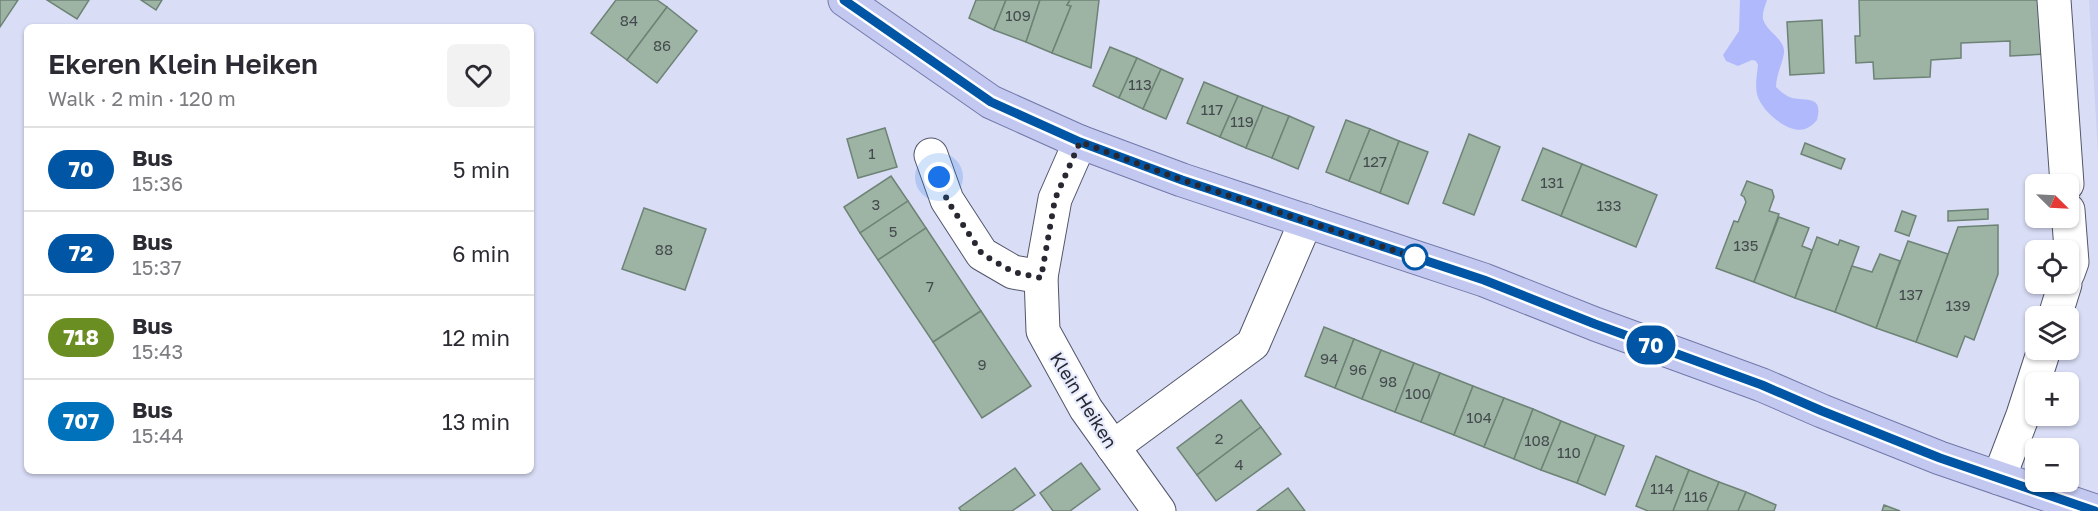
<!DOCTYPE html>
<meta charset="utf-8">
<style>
:root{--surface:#fff;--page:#f2f2f3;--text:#2b2b33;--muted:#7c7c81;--line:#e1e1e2}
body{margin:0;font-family:"Golos Text",sans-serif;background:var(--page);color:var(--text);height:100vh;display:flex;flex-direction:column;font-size:22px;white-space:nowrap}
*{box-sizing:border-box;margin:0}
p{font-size:20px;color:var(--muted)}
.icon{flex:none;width:33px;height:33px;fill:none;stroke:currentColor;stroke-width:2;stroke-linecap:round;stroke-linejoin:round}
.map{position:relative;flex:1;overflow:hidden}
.details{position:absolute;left:24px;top:24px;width:510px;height:450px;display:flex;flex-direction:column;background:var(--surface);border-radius:9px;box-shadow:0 2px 4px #0004}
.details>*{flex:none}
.badge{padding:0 12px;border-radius:20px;font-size:21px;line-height:39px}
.needle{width:39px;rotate:114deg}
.tools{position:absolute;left:2025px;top:174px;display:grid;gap:12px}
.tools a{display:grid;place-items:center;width:54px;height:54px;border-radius:9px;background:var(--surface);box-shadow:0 2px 4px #0004;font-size:30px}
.you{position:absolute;width:30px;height:30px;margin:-15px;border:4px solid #fff;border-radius:50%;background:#1a73e8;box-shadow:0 0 0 9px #1a73e833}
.map>.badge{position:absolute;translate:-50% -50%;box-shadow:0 0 0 3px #fff}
.round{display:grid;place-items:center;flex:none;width:63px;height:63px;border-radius:9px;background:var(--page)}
.headline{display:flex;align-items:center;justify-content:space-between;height:102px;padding:0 24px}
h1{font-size:28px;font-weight:600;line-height:45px}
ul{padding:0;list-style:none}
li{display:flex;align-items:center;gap:18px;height:84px;padding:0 24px;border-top:2px solid var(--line)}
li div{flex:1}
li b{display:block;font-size:22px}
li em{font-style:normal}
li .badge{min-width:66px;font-weight:700;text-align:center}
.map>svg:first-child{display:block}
.built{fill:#ccd1f1}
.water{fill:#b0b9fb}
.building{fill:#9db4a5;stroke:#6d8375;stroke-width:1.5}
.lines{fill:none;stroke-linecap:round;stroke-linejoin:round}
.minor-casing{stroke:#52566a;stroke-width:35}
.major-casing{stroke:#7279a8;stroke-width:35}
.minor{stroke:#fff;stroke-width:33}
.major{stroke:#c3c8f1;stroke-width:33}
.line-casing{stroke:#fff;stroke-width:14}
.line{stroke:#0056a4;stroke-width:9}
.walk{stroke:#272831;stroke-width:6;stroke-dasharray:0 10.8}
.stop-dot{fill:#fff;stroke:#0056a4;stroke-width:3}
.labels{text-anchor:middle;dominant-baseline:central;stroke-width:4.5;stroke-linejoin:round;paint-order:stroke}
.number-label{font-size:15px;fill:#444b4e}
.street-label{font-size:18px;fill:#272831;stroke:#e7ebfe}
</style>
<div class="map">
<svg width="2098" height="511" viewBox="0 0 2098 511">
<rect width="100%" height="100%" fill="#d9ddf6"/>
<path class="built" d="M2089,0H2098V154Z"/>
<path class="water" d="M1740,0H1767C1765,6 1762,13 1763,19C1766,31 1783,38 1784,50C1785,58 1776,74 1776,87C1780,91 1786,96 1792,98C1809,101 1823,96 1817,120C1814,124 1810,127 1805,129C1788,134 1761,111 1757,94C1755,85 1757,75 1758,65L1756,61L1752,60L1738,66L1726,61L1723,55L1739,31Z"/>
<g class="building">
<path d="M0,0H18L0,27Z"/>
<path d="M47,0H89L77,19Z"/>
<path d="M141,0H162L156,10Z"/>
<path d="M616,0H657L667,7L627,60L591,33Z"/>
<path d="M976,0H1006L994,30L969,18Z"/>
<path d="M1006,0H1040L1026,42L994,30Z"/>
<path d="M1040,0H1070L1067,5L1071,6L1052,53L1026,42Z"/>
<path d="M1070,0H1099L1091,68L1052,53L1071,6L1067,5Z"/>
<path d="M1859,0H2043L2046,54L2010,56V41L1961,43V58L1931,60L1930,77L1874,79L1873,62L1856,63L1855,36H1860Z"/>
<path d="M667,7L697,31L657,83L627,60Z"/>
<path d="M1822,20L1824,73L1790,75L1787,22Z"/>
<path d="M1110,47L1137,58L1119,98L1093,86Z"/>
<path d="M1137,58L1161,69L1143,109L1119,98Z"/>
<path d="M1161,69L1183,79L1166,119L1143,109Z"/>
<path d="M1204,82L1238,96L1220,137L1187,123Z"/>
<path d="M1238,96L1263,106L1246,148L1220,137Z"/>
<path d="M1263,106L1289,116L1272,158L1246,148Z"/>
<path d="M1289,116L1314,127L1298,169L1272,158Z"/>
<path d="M1346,120L1370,129L1349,181L1326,172Z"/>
<path d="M885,128L897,167L858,178L847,139Z"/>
<path d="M1370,129L1399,141L1380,193L1349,181Z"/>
<path d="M1469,134L1500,147L1474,215L1443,203Z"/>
<path d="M1399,141L1428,152L1408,204L1380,193Z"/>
<path d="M1805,143L1845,159L1841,169L1801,154Z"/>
<path d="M1543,148L1582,164L1561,216L1522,200Z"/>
<path d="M1582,164L1657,195L1636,247L1561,216Z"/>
<path d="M891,176L908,201L860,233L844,207Z"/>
<path d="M1747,181L1772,190L1774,197L1769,211L1779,214L1754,282L1716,268L1734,221L1738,222L1746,202L1744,197L1741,195Z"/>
<path d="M908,201L926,228L878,260L860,233Z"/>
<path d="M644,208L706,229L685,290L622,269Z"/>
<path d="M1988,209V219L1948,221V211Z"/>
<path d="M1902,211L1916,216L1909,236L1895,231Z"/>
<path d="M1779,217L1809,228L1802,246L1812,250L1795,298L1754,282Z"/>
<path d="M1998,225V274L1974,340L1965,336L1957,357L1916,342L1958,227Z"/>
<path d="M926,228L981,311L933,342L878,260Z"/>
<path d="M1817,237L1838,245L1840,240L1859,247L1835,312L1795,298Z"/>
<path d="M1908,241L1948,254L1916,342L1876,328Z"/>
<path d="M1880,254L1900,261L1876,328L1835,312L1852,266L1872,272Z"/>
<path d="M981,311L1031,386L982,418L933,342Z"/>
<path d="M1324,327L1354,339L1335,388L1305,376Z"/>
<path d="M1354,339L1381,350L1362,399L1335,388Z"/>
<path d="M1381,350L1414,363L1395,412L1362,399Z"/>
<path d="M1414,363L1440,373L1421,422L1395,412Z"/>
<path d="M1440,373L1473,386L1454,435L1421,422Z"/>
<path d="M1473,386L1504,398L1484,447L1454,435Z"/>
<path d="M1504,398L1533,409L1514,459L1484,447Z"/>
<path d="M1241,400L1261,427L1197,475L1177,448Z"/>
<path d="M1533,409L1561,421L1541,470L1514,459Z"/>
<path d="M1561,421L1596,435L1577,483L1541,470Z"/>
<path d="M1261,427L1281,454L1216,501L1197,475Z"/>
<path d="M1596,435L1624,446L1605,495L1577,483Z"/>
<path d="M1656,456L1689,470L1673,511H1648L1636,506Z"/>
<path d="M1081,463L1100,489L1070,511H1053L1040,493Z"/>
<path d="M1015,468L1035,495L1012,511H961L959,508Z"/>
<path d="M1689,470L1719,482L1707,511H1673Z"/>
<path d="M1719,482L1746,492L1738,511H1707Z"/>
<path d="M1288,488L1305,511H1257Z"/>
<path d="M1746,492L1776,505L1774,511H1738Z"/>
<path d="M1884,505L1900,511H1882Z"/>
</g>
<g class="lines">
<g class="minor-casing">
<g id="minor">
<path d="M2054,0L2067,184"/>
<path d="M1080,142L1055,199L1041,277L1043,331L1086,409L1159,511"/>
<path d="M931,155L947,200L982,254L1013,272L1041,277"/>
<path d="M2068,210L2072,262L2068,273"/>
<path d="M2055,316L2065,284"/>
<path d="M1113,447L1253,344L1306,221"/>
<path d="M1999,478L2023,415L2044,350"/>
</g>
</g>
<g class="major-casing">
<path id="major" d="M845,0L991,102L1080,142L1182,180L1484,280L1595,324L1762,385L1822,411L1940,458L2095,511"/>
</g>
<use href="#minor" class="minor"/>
<use href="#major" class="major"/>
</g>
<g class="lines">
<g class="line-casing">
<path id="line" d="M844,0L991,102L1080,142L1182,180L1484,280L1595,324L1762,385L1822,411L1940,458L2095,511"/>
</g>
<use href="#line" class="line"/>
<path class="walk" d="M939,177L947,200L982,254L1013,272L1041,278L1055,199L1080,142L1182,180L1417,258L1415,257"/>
</g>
<circle class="stop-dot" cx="1415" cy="257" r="12"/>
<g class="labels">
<g class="number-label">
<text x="1018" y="15">109</text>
<text x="629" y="20">84</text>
<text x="662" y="45">86</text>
<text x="1140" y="84">113</text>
<text x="1212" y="109">117</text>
<text x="1242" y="121">119</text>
<text x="872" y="153">1</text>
<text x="1375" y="161">127</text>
<text x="1552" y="182">131</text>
<text x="876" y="204">3</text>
<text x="1609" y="205">133</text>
<text x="893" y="231">5</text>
<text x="1746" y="245">135</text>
<text x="664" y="249">88</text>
<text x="930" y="286">7</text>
<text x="1911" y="294">137</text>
<text x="1958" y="305">139</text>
<text x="1329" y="358">94</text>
<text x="982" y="364">9</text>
<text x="1358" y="369">96</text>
<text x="1388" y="381">98</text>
<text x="1418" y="393">100</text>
<text x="1479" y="417">104</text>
<text x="1219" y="438">2</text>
<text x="1537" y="440">108</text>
<text x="1569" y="452">110</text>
<text x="1239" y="464">4</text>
<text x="1662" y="488">114</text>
<text x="1696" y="496">116</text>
</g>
<g class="street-label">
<text transform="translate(1084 400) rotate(58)">Klein Heiken</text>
</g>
</g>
</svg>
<div class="tools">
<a><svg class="needle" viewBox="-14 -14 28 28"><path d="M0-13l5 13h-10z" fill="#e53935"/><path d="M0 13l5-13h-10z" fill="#7c7c81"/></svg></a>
<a><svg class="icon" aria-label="locate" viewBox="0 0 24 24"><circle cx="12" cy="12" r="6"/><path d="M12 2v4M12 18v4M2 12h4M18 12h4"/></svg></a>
<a><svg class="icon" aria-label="layers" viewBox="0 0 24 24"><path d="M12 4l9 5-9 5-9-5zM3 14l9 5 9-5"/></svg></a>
<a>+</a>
<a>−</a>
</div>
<div class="you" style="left:939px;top:177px"></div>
<b class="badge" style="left:1651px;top:345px;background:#0056a4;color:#fff">70</b>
<section class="details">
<div class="headline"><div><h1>Ekeren Klein Heiken</h1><p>Walk · 2 min · 120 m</p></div><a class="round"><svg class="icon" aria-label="heart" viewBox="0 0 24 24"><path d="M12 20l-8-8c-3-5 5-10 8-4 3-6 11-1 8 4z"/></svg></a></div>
<ul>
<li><span class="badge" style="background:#0056a4;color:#fff">70</span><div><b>Bus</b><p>15:36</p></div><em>5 min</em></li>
<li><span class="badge" style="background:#0056a4;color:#fff">72</span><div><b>Bus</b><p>15:37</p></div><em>6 min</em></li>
<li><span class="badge" style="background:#6b8e23;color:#fff">718</span><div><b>Bus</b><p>15:43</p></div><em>12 min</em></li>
<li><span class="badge" style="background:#0072bc;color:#fff">707</span><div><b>Bus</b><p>15:44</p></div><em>13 min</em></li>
</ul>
</section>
</div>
